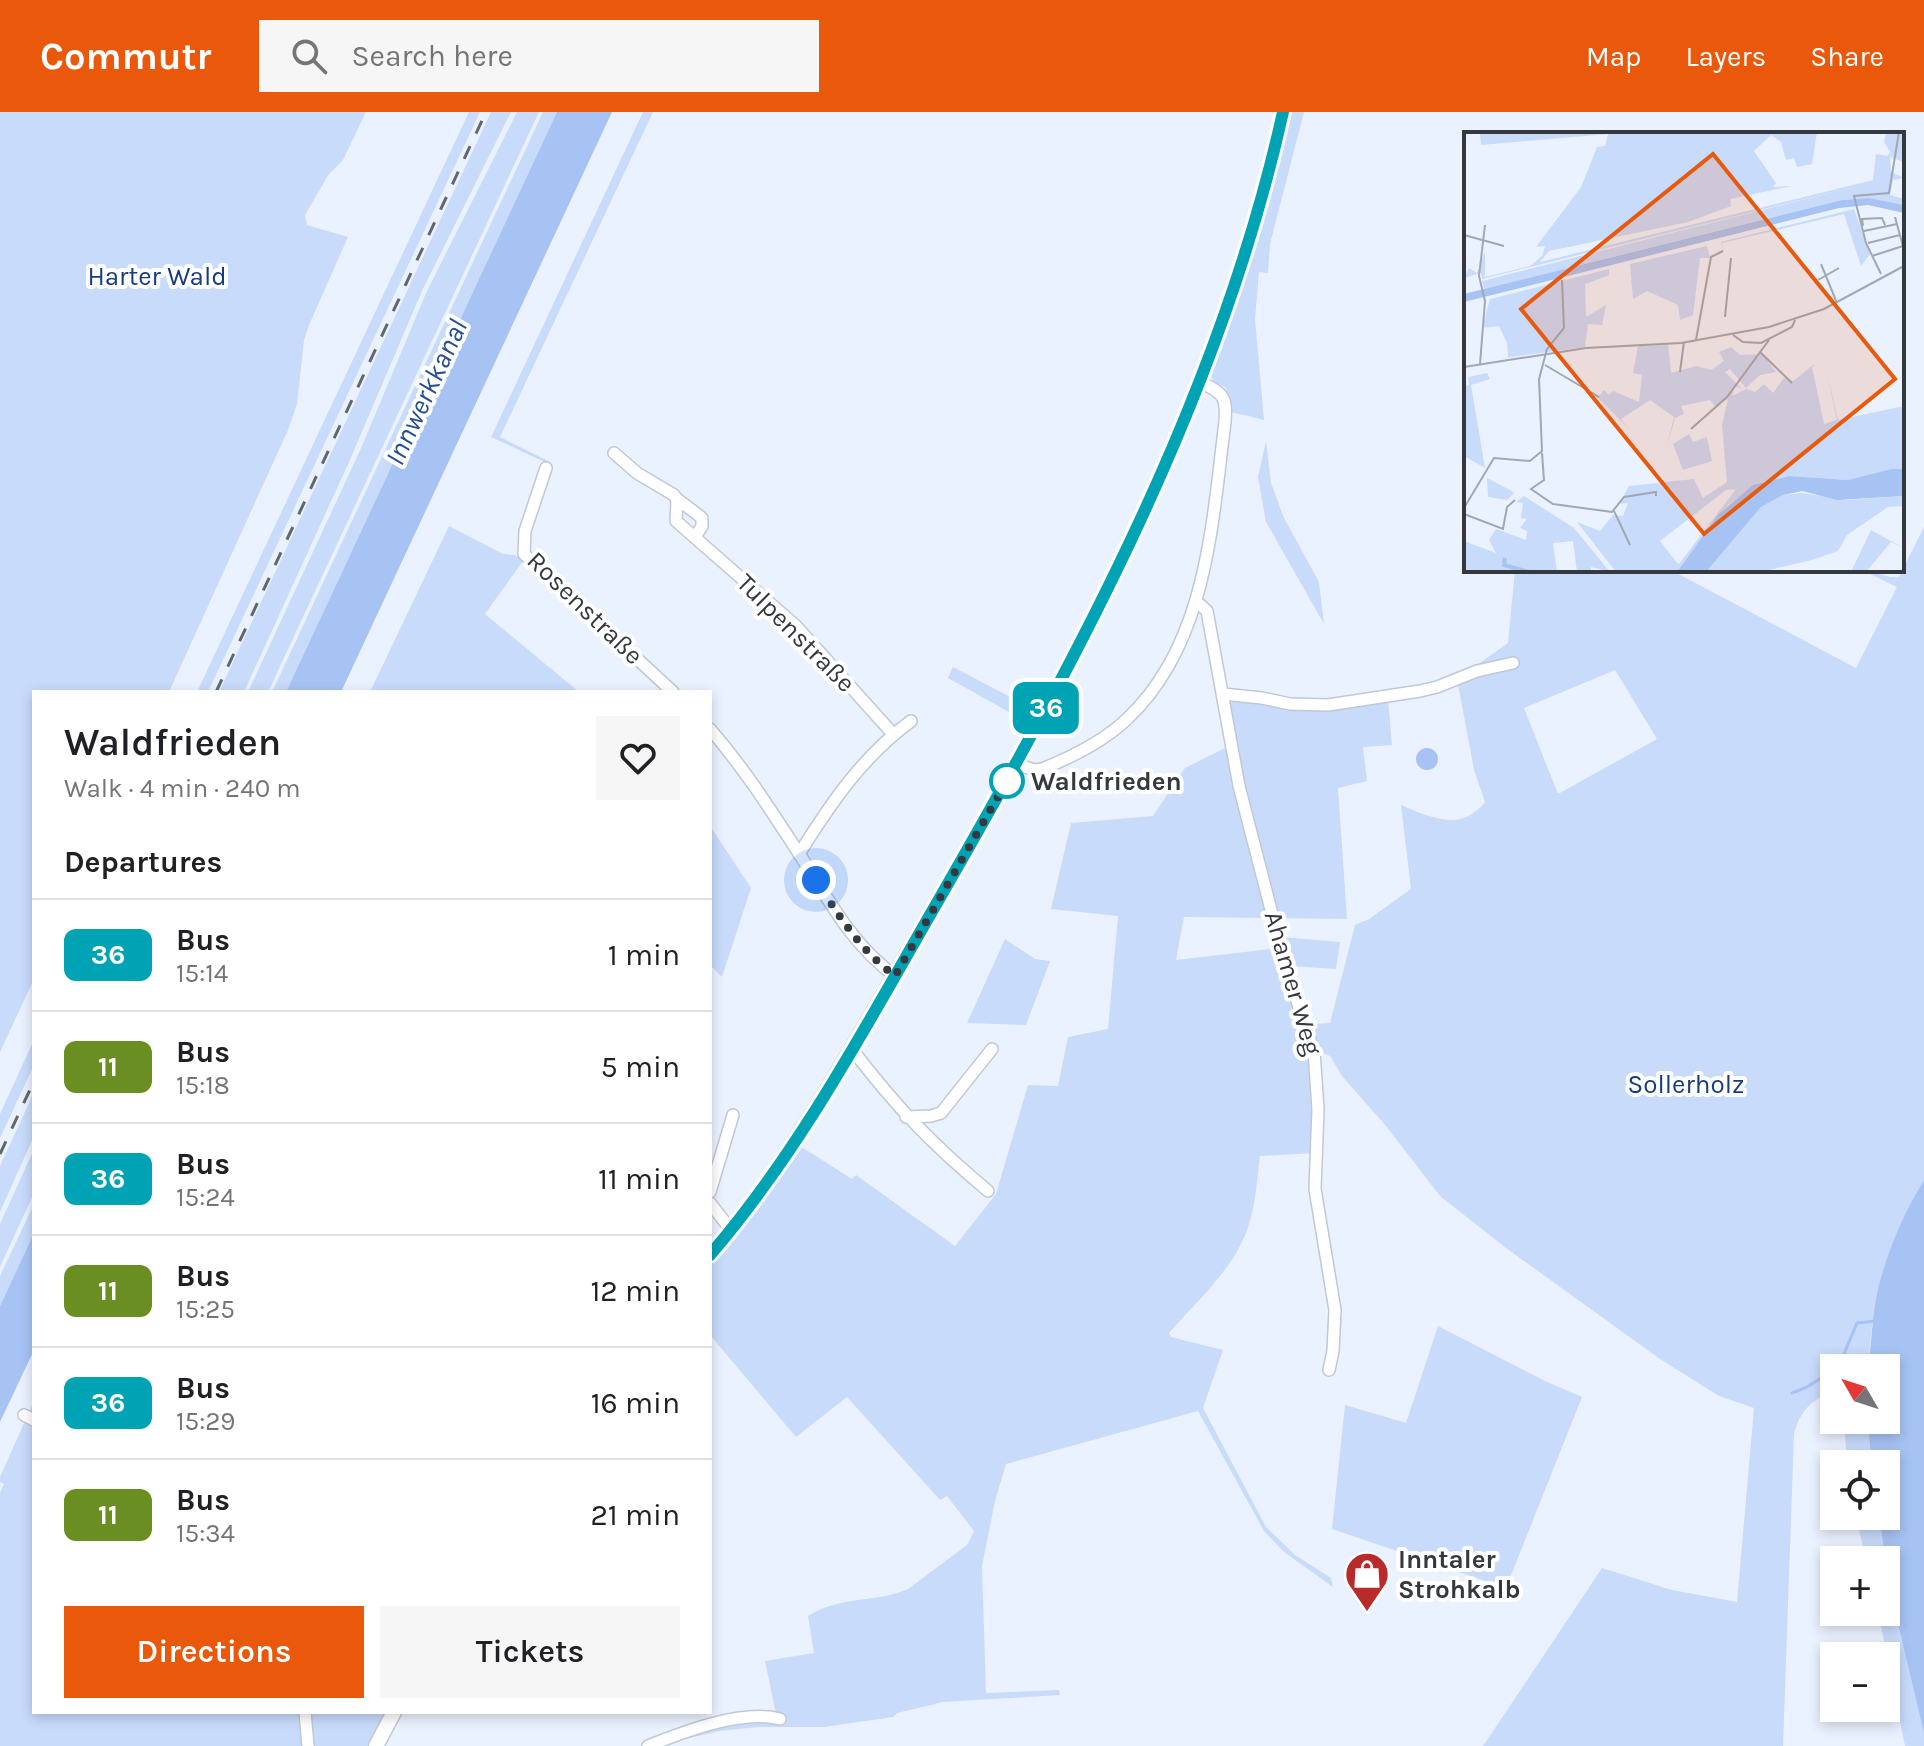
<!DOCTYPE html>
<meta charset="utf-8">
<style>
:root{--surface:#fff;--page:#f6f6f6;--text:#202124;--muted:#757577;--line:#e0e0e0;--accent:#ea580c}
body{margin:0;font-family:Karla,sans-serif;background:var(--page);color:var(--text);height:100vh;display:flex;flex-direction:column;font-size:30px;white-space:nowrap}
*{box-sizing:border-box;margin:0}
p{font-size:26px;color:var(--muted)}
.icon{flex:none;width:44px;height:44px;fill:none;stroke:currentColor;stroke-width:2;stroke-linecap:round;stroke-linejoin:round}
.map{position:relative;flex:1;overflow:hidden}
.details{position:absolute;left:32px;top:578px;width:680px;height:1024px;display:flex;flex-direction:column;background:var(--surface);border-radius:0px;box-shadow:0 4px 12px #0003}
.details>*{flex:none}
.badge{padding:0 16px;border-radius:12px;font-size:28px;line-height:52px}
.needle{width:52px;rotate:309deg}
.fabs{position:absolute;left:1820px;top:1242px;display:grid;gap:16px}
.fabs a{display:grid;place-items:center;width:80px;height:80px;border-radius:0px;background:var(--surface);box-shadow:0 4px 12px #0003;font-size:40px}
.you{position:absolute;width:40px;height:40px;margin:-20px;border:6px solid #fff;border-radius:50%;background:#1a73e8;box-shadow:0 0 0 12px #1a73e833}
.map>.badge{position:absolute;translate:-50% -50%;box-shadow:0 0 0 4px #fff}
h2{padding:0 32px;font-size:30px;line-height:72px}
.round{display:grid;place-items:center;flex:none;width:84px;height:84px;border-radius:0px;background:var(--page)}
.head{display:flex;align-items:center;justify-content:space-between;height:136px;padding:0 32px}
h1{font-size:38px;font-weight:600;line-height:60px}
.action{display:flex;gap:16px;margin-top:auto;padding:16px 32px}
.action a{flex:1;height:92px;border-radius:0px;background:var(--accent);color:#fff;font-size:32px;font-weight:600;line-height:92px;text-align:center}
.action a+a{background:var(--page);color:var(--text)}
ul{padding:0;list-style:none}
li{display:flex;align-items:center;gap:24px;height:112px;padding:0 32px;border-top:2px solid var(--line)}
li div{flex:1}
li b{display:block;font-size:30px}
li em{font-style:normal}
li .badge{min-width:88px;font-weight:700;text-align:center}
header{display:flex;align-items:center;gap:48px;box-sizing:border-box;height:112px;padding:0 40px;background:var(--accent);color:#fff}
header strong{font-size:38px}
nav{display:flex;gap:44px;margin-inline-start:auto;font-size:28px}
.search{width:560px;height:72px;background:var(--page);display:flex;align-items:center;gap:20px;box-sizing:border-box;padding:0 28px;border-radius:0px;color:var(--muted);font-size:30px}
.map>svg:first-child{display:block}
.green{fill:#c8dbfb;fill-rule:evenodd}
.water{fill:#a7c3f4}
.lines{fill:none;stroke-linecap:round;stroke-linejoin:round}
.stream{stroke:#a7c3f4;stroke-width:3}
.street-casing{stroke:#c1c8d5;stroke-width:14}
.secondary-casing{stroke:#c1c8d5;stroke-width:17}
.street{stroke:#fff;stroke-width:11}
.secondary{stroke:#fff;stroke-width:14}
.rail{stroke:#62666d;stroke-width:3;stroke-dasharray:14 14;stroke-linecap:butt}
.line-casing{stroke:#fff;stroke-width:18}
.line{stroke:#00a3b4;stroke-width:12}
.walk{stroke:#35383d;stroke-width:8;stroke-dasharray:0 14.4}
.stop-dot{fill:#fff;stroke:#00a3b4;stroke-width:4}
.labels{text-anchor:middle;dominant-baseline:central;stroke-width:8;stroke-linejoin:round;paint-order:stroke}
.park-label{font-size:26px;fill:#163b81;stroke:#fff}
.street-label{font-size:26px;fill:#35383d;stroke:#fff}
.stop-label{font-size:26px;font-weight:bold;fill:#35383d;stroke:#fff;text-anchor:start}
.poi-label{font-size:26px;font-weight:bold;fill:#35383d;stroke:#fff;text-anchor:start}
.water-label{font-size:28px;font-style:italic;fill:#274d95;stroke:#fff}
.inset-river{fill:none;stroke:#a7c3f4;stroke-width:4}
.inset-road{fill:none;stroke:#a2a8b1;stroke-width:2}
.view{fill:#e8590c;fill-opacity:0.15;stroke:#e8590c;stroke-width:4}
.inset-edge{fill:none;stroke:#35383d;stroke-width:4}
</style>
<header>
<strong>Commutr</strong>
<div class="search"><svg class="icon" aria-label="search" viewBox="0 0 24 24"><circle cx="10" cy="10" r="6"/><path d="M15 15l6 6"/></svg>Search here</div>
<nav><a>Map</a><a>Layers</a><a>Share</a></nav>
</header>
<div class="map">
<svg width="1924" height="1634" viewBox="0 0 1924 1634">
<rect width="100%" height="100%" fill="#ebf2ff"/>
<g class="green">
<path d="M0,0H366L343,48L329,62L305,103L307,113L348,125L309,213L304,228L297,292L288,318L169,580H34V867L0,940Z"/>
<path d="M469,0H480L208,580H197Z"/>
<path d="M491,0H511L422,179L349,350L244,580H219Z"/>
<path d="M517,0H539L268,580H248L362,334L426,181Z"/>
<path d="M543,0H557L286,580H272Z"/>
<path d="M643,0H653L500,325L548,349L547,351L491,325Z"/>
<path d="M1288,0H1304L1270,132L1268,161L1259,160L1255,207L1264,308L1231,300L1226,276L1213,269L1209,259Z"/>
<path d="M1266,329L1271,371L1284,406L1319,470L1324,512L1266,410L1258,365Z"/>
<path d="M449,414L503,442L515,443L523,449L485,502L579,580H370Z"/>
<path d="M1924,415V1068C1904,1102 1888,1138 1878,1176C1872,1202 1871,1230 1868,1256H1834V1282C1812,1284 1799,1302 1794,1322L1783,1634H1483L1602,1456L1672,1478L1737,1490L1754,1296L1719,1284L1660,1247L1506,1136L1440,1084L1386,1014L1342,964L1330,944L1321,940L1309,912L1330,911L1355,813L1369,807L1411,777L1401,693C1432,706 1461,720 1485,690L1474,658L1457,567L1508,531L1515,458H1671L1856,556L1897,475L1862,458C1875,458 1887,467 1899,465ZM1615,558L1657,627L1558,682L1524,596Z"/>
<path d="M953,555L1035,598L1029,611L948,566Z"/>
<path d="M1234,587L1284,593L1388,587L1392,633L1363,635L1367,669L1338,676L1347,807L1184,805L1176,848L1279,836L1310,931L1314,1041L1260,1044C1257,1066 1256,1090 1249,1112C1236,1155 1198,1188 1169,1221L1171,1225L1223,1238L1203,1296L1266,1415L1295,1443L1331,1466L1333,1475L1284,1440L1264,1419L1198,1299L1006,1352L995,1389L982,1454L986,1581L1059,1578L1060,1583L943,1590L897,1601L893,1605L824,1615H758L720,1619L672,1630L686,1622L776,1602L765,1549L814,1541L808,1504C841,1483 877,1491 908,1477L967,1433L974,1419L947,1384L940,1388L847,1285L796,1325L710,1223V1152L754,1100L800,1034L852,1067L856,1063L955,1134L996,1082L1028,973L1058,974L1068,925L1108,917L1118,804L1051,797L1071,711L1153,704L1185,656L1235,631L1229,594Z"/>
<path d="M710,714L751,776L722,865L710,853Z"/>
<path d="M1282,825L1340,830L1336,857L1289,854Z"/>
<path d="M1005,827L1035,847L1050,849L1026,913L967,911Z"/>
<path d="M34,928V953L0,1026V1002Z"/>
<path d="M34,980V1024L0,1100V1054Z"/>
<path d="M34,1037V1081L0,1155V1112Z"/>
<path d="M34,1092V1121L0,1194V1164Z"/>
<path d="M1438,1214L1545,1269L1582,1285L1506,1476L1332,1417L1345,1293L1406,1311Z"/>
<path d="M34,1289V1600H303L304,1634H0V1381L4,1372L0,1370V1365Z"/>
<path d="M1844,1308H1867L1872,1352H1847Z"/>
<path d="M1856,1404H1879L1885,1448H1866Z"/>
<path d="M1886,1453L1924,1621V1634H1905L1878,1500H1886Z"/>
<path d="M307,1600H385L367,1634H310Z"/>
</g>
<g class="water">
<path d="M557,0H612L341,580H286Z"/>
<circle cx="1427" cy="647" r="11"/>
<path d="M1924,1068V1621L1889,1473L1879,1404H1886V1352H1872L1867,1308H1886V1256H1868C1872,1230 1872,1202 1878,1176C1888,1138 1903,1102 1924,1068Z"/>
<path d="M34,1121V1238L0,1310V1194Z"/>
</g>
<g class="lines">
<g class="stream">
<path d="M1838,1256L1857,1211L1876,1209"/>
<path d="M1792,1281L1807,1275L1834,1258"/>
</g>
<g class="street-casing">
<g id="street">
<path d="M614,341L637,361L674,383L677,388L676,409L796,514L893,622"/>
<path d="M546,356L525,419L524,442L673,580"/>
<path d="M676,386L702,406V414L695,425"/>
<path d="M1196,489L1207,499L1239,674L1286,856L1314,940L1318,997L1315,1077L1335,1198L1333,1239L1329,1258"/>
<path d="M1223,582L1262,586L1290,592L1328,593L1420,579L1437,575L1477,559L1513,551"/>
<path d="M710,617C744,656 772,700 800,743C828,787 852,833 895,864"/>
<path d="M1016,652L1034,658L1042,657C1072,645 1103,630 1127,607C1207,532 1212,412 1225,310C1227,284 1223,281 1200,270"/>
<path d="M799,742C831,691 862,645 911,609"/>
<path d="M852,937C896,995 933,1033 988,1079"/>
<path d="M906,1005L931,1004L941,1001L992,937"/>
<path d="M710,1080L733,1003"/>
<path d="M710,1091L731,1118"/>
<path d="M24,1303L34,1308"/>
<path d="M305,1600L308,1634"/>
<path d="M648,1634C683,1620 742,1597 780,1607"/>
</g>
</g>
<g class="secondary-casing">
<g id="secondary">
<path d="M710,1143C801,1036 866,911 937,790C1081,544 1221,280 1283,0"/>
<path d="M376,1634L394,1600"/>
</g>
</g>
<use href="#street" class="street"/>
<use href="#secondary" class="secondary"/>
<g class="rail">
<path d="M216,580L486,0"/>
<path d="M0,1042L34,969"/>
</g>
</g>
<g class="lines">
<g class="line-casing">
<path id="line" d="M710,1143C800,1038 865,916 934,796C1078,546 1220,285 1283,0"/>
</g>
<use href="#line" class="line"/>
<path class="walk" d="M816,768C839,804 860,838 895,864L1007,669"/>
</g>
<defs>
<g id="shop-pin" transform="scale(2.3)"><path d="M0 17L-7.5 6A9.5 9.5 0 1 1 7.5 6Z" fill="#b92a2a" stroke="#fff"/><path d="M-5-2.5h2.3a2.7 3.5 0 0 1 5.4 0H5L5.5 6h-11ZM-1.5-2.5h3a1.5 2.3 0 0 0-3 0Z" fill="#fff"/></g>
</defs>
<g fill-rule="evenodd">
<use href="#shop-pin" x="1367" y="1462"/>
</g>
<circle class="stop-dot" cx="1007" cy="669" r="16"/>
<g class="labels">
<g class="park-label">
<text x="157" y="164">Harter Wald</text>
<text x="1686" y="972">Sollerholz</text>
</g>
<g class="street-label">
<text transform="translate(585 496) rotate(44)">Rosenstraße</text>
<text transform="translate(796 521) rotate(45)">Tulpenstraße</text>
<text transform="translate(1293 871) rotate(74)">Ahamer Weg</text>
</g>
<g class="stop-label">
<text x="1031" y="669">Waldfrieden</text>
</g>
<g class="poi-label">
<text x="1398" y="1447">Inntaler<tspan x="1398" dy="30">Strohkalb</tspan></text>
</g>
<g class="water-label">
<text transform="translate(426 280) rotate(-65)">Innwerkkanal</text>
</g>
</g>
<g transform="translate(1464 20)">
<rect width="440" height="440" fill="#ebf2ff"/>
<path d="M16,0H353L348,32L333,35L330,26L322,28L317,10L307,3L290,19L312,51L309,55L328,54L266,67L267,74L224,90L85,119L76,130L409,48L412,22L423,24L426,20L420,10L422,0H440V30L426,25L427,40L440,46L429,48L426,63L440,67V73L405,66L378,68L20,157L18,149L405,51L18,147L17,141L0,146L5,136L13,141L21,119V145L66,134L78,124L81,114L72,115L117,55L133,15L141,14L144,2L17,13ZM390,77L406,122L397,134L380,82L258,111L260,119L257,110ZM243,114L246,126H236L229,183L216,188L214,173L183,159L169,167L166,132ZM145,137V143L121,152L122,185L142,173L138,193L124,192L121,215L40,226L44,225L43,211L35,194L18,196L26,167ZM204,213L207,241L232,234L247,238L260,229L255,220L267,215L276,223L298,222L312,240L296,243L282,256L266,237L261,240L278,257L271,254L268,264L282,257L291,260L300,252L309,261L320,246L329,249L348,234L354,232L348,235L360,292L373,288L363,241L374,288L440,274V337L384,348L325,344L295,351L264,373L213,440H152L113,390L136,399L149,383L159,384L164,371L155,372L165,354L230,347L239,366L263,350L258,293L264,267L251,274L246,268L217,274L220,282L211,286L202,318L210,285L186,268L157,287L164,296L127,259L135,264L140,258L145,263L149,259L175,270L178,243L169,241L174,214ZM272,357L215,432L213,431L196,409L262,358ZM23,241L26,247L7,253L21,336L0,324V254L5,253L4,245ZM225,302L229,310L243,305L248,329L219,338L209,312ZM23,346L46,358L50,361L43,368L24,365ZM338,361L383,368L440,364V374L424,375L383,403L374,419L348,428L296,440H242L297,375L319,363ZM60,364L110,396L146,440L127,435V440H113L109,409L89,411L93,440H0V409L32,421L25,408L32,397L62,408L63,399L56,396L63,387L57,386L59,371L52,370ZM407,398L440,416L427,410L402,440H387Z" fill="#c8dbfb" fill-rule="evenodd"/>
<path d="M405,66L440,73V81L404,73L375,76L0,170V162L378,68ZM428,337H440V364L373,368L338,359L319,363L297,375L242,440H213L255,382L289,353L325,344L384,348Z" fill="#a7c3f4"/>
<path class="inset-river" d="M41,426L40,433L65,440"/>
<path class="inset-road" d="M431,85L440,118M399,94L398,87L418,86L421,93M400,99L433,92M0,103L40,114M404,111L436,103M408,124L439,114M357,132L373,171M417,142L402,111L390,64L425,61L435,0M354,148L375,136M261,185L267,126M269,203L279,210L297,211L328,195L331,188M232,208L247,125L259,119M296,220L328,251M16,232L21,169L15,144L21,93M81,233L135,265M0,235L122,216L217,211L305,195L360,177L440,134M216,240L220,210M227,297L263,265L305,208M78,321L80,348L67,357L89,372L148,380L160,365L192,360V364M0,376L30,326L66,329L78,319L75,247L83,217L100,196L98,148M150,379L166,413M0,382L39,397L43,375L51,368"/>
<path class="view" d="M249,22L431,247L240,402L57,177Z"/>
<rect width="440" height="440" class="inset-edge"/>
</g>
</svg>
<div class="fabs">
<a><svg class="needle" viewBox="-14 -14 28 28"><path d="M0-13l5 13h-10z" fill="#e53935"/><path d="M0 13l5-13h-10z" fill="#757577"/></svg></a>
<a><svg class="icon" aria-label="locate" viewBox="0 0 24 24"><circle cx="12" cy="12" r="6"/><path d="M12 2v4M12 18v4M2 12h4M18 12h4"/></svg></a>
<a>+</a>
<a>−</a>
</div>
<div class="you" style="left:816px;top:768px"></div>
<b class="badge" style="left:1046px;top:596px;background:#00a3b4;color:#fff">36</b>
<section class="details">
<div class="head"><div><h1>Waldfrieden</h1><p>Walk · 4 min · 240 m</p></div><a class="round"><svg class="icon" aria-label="heart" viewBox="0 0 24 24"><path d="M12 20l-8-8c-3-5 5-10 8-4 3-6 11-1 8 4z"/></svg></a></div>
<h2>Departures</h2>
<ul>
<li><span class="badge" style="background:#00a3b4;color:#fff">36</span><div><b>Bus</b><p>15:14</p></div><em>1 min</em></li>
<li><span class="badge" style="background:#6b8e23;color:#fff">11</span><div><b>Bus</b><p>15:18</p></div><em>5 min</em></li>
<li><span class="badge" style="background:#00a3b4;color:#fff">36</span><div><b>Bus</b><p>15:24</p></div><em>11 min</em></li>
<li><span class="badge" style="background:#6b8e23;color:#fff">11</span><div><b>Bus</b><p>15:25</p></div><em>12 min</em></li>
<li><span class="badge" style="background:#00a3b4;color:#fff">36</span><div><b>Bus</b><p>15:29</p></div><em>16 min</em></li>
<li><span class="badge" style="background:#6b8e23;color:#fff">11</span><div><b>Bus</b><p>15:34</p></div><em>21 min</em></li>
</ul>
<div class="action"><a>Directions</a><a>Tickets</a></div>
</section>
</div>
